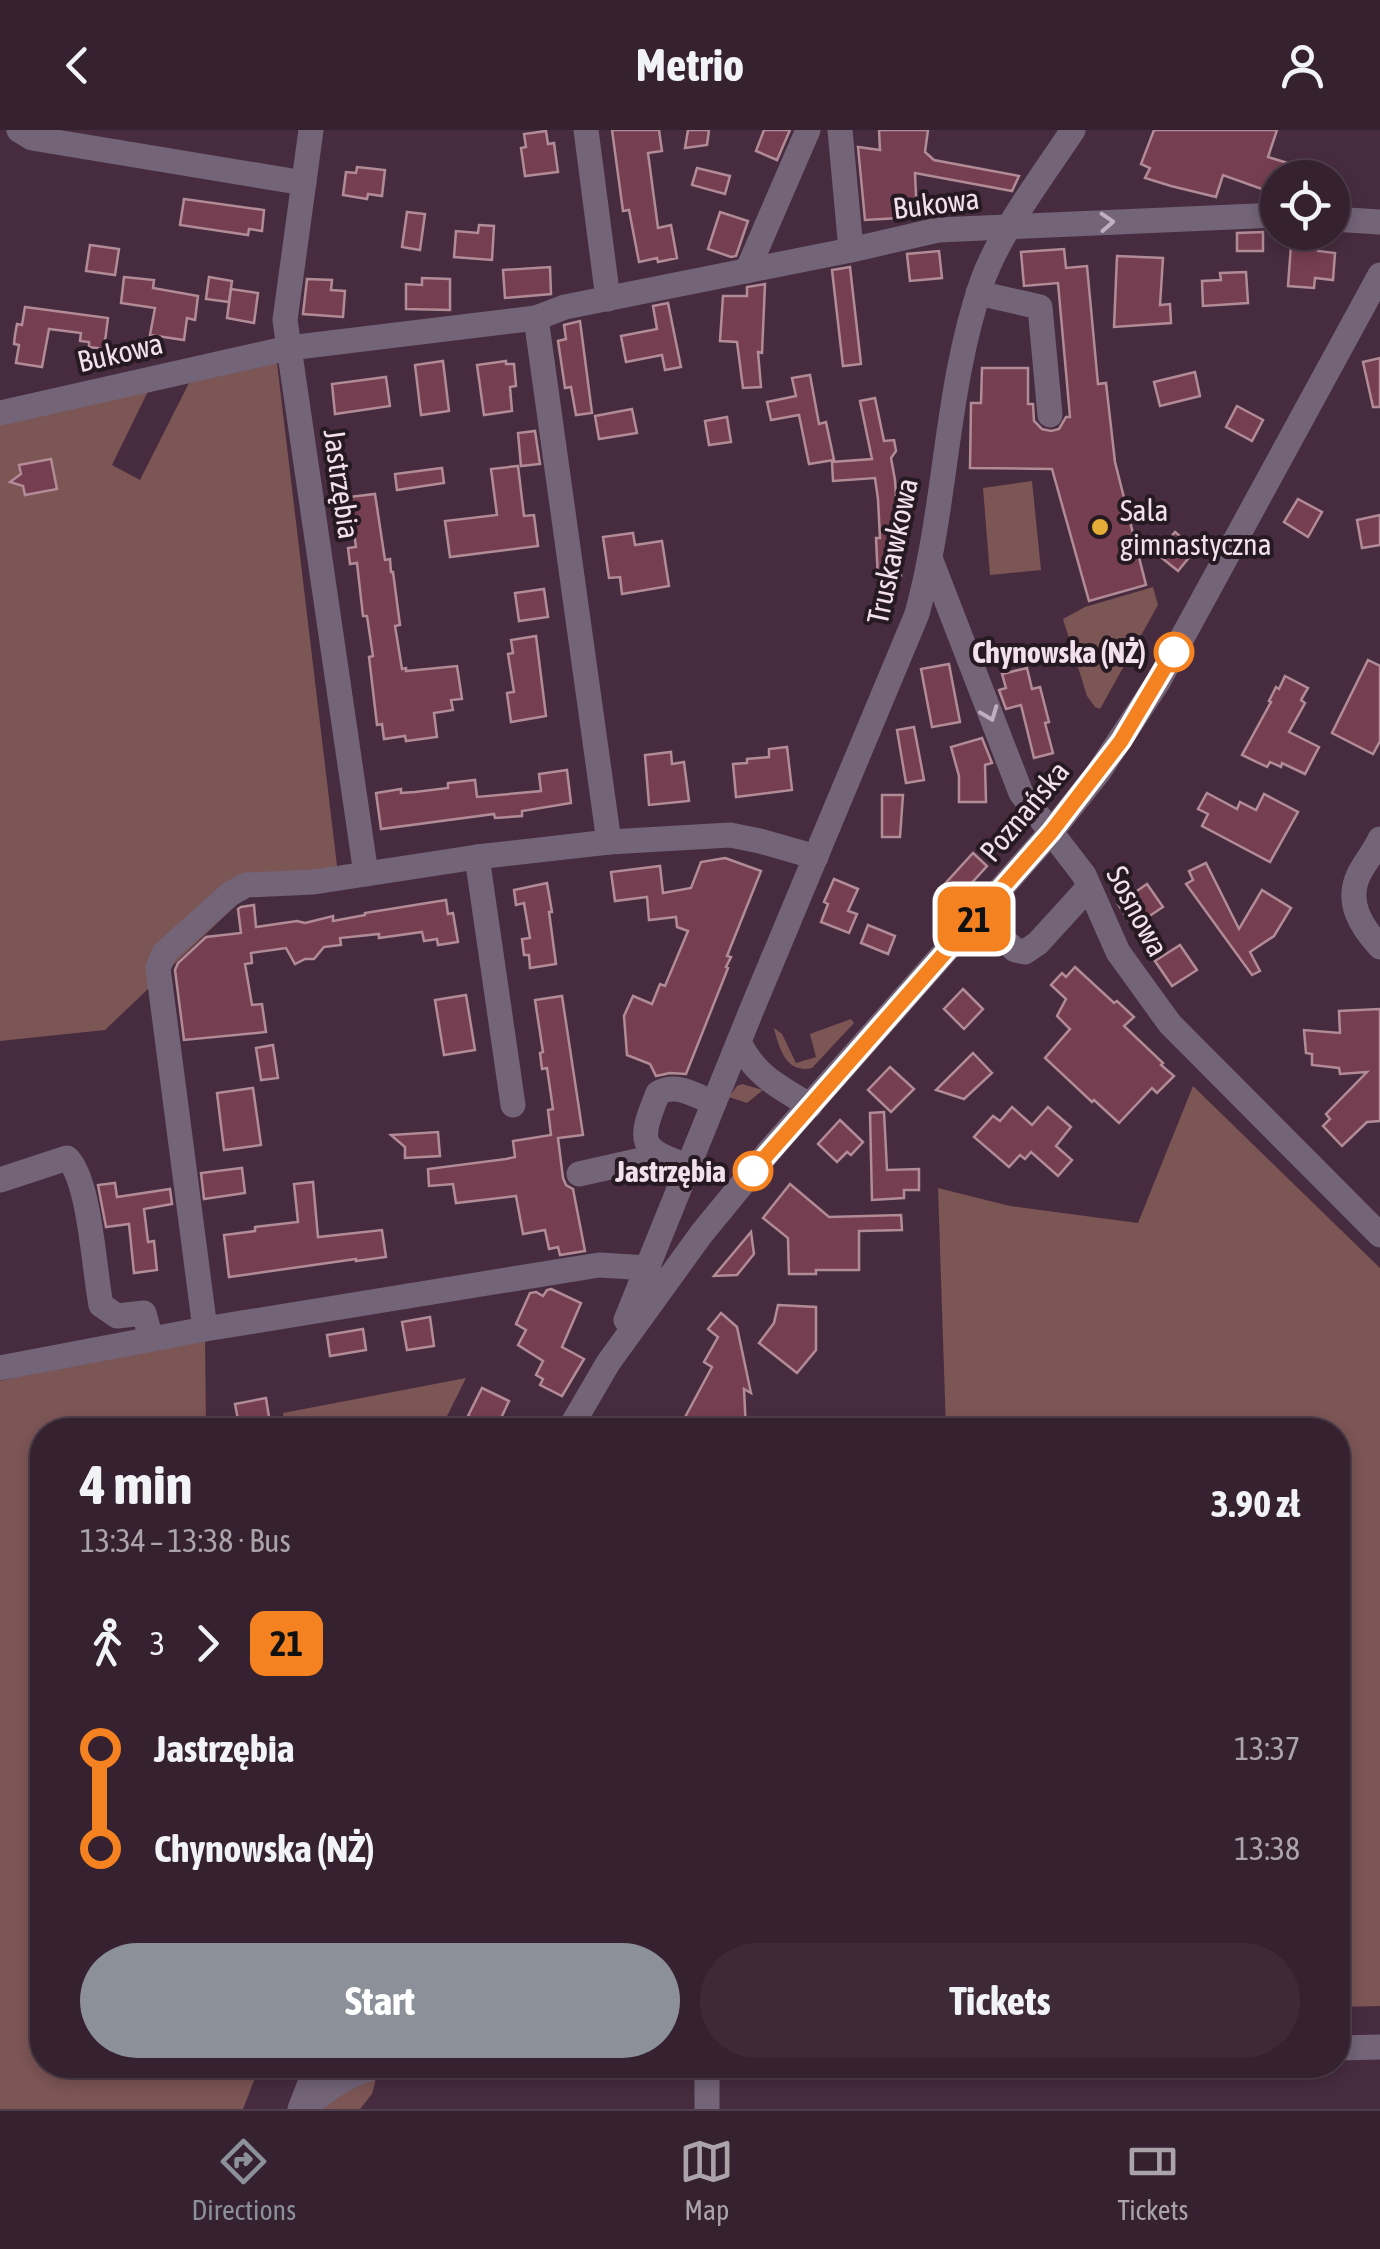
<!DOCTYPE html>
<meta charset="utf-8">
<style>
:root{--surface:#35212f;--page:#3d2937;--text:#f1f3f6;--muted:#aaa3aa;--line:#4f3e4b;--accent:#8c9099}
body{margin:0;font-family:"Asap Condensed",sans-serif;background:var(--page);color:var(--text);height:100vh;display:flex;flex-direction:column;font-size:38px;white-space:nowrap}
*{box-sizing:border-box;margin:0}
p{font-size:32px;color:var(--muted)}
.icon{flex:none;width:55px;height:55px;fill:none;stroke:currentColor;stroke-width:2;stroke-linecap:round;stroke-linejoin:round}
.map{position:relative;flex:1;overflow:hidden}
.details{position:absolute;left:30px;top:1288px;width:1320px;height:660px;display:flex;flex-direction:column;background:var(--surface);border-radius:40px;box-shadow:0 5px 15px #0003,0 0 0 2px var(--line)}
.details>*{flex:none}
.badge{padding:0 20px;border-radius:15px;font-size:35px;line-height:65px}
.controls{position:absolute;left:1260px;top:30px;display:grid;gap:20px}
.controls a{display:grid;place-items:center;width:90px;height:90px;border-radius:50%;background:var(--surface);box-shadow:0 5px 15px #0003,0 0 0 2px var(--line);font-size:50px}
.map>.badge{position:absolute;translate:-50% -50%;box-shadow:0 0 0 5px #fff}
.legs{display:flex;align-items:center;gap:15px;height:110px;padding:0 50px;font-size:32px}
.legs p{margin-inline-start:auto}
.summary{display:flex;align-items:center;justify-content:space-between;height:170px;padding:0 50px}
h1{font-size:55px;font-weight:700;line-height:75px}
.button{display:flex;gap:20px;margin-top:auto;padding:20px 50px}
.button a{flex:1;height:115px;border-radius:60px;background:var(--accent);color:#fff;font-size:40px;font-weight:700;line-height:115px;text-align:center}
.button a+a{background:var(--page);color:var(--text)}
ul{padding:0 50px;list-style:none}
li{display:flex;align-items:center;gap:35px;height:100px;font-size:38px}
li i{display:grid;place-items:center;width:15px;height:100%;margin:0 12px;background:currentColor}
li i::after{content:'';width:25px;height:25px;margin:-12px;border:8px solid;border-radius:50%;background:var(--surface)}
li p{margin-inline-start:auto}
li:first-child i{background:linear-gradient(#0000 50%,currentColor 0)}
li:last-child i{background:linear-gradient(currentColor 50%,#0000 0)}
header{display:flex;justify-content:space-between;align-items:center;height:130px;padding:0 50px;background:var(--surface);font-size:45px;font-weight:700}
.tabs{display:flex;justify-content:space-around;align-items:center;height:140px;border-top:2px solid var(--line);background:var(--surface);font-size:28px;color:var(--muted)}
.tabs a{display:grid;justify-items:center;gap:5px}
.tabs .selected{color:var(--accent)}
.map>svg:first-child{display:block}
.green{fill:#7c5555}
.building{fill:#763e51;stroke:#b18b96;stroke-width:2.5}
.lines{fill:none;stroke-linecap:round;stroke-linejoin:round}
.minor{stroke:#736478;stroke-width:25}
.oneway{stroke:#bfafbe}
.line-1-casing{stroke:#fff;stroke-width:22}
.line-1{stroke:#f58220;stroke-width:15}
.poi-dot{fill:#e4ad35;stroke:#251922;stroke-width:4}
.stop-1-dot{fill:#fff;stroke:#f58220;stroke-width:5}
.labels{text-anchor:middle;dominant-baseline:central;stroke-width:8;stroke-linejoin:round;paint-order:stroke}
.street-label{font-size:30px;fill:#f2e1ec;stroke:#251922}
.poi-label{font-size:30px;fill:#f2e1ec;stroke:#251922;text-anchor:start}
.stop-label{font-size:30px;font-weight:bold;fill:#f2e1ec;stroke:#251922;text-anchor:end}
</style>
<header><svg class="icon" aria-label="back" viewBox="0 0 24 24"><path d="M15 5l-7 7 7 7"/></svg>Metrio<svg class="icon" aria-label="person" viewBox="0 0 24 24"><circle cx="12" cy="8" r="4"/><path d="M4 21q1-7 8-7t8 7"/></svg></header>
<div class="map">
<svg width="1380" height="1979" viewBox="0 0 1380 1979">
<rect width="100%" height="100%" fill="#472c3f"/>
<g class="green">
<path d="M277,233L338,744L252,760L105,900L0,911V284L154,249L112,335L140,350L189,253Z"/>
<path d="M1032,351L1041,440L990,445L983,358Z"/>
<path d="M1153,457L1158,475L1100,579L1095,577L1087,566L1063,489L1085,477Z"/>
<path d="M851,889L854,893L812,938C786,944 779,918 774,898L782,904L796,933L816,927L810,904Z"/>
<path d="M742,954L763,960L747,973L729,967L737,956Z"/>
<path d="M1193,956L1380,1138V1876L1338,1877V1300H946L938,1058L1010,1076L1138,1093Z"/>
<path d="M205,1207L206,1300H42V1935H260L243,1979H0V1251Z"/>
<path d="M466,1248L440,1300H285L283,1283Z"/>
<path d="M377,1944L372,1964L360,1979H320L325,1969Z"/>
</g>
<g class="building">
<path d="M612,0H659L662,21L648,23L658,98L671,95L677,128L658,132L657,128L639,132L629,80L623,81Z"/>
<path d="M688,0H709L707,15L685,18Z"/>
<path d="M764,0H790L777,30L756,21Z"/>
<path d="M879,0H928L925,22L934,30L1019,46L1012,61L915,43L917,87L865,90L858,17L880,20Z"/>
<path d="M1154,0H1277L1268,27L1321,43L1320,48H1278L1276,64L1223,45L1216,67L1171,56L1145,48L1150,38L1141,34Z"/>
<path d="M546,1L548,14L554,13L558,42L525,46L521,18L526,17L524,4Z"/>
<path d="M357,37L385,40L382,66L368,64L367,69L343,65L346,42L356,43Z"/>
<path d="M697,38L730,46L725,64L692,55Z"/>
<path d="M184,69L264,80L262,101L249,99L248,105L180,95Z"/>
<path d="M407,82L425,84L420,120L402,117Z"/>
<path d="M720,82L748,91L736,126L731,127L708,119Z"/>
<path d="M479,95L494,96L492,130L454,127L456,101L478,103Z"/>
<path d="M1263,102V121H1237V103Z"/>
<path d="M90,115L119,119L115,145L86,141Z"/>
<path d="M1291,115L1318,118V121L1335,123L1333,150L1315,148L1314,158L1288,156Z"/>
<path d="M1064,119L1066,138L1087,136L1098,254L1106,253L1115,332L1146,455L1089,471L1052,339L970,338L971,273H981L982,238H1028V274H1033L1034,291L1042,299L1051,301L1059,299L1066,287H1070L1058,153L1024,156L1021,122Z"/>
<path d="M939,121L942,148L910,151L907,124Z"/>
<path d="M1117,126L1163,128L1160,175L1170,174L1171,193L1114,197Z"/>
<path d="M550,137L551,164L505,168L503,140Z"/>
<path d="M850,137L861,234L843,236L832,140Z"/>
<path d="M1246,142L1248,173L1203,176L1202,151L1221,150L1220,143Z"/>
<path d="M124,147L154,150L153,158L198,166L195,190L187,188L184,210L150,205L155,178L121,173Z"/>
<path d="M209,147L232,151L229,172L206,169Z"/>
<path d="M422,148L450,149V180L406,179V154L422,155Z"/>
<path d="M307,149L332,150L331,160L345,161L343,187L303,184Z"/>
<path d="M765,154L762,223L758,222L761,257L743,258L737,212L720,211L723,166H747V157Z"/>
<path d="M231,159L258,163L254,193L227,188Z"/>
<path d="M668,173L681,237L665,240L662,225L626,232L621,206L657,199L653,176Z"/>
<path d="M25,177L108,188L104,219L89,217V212L80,211L81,203L49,199L42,237L16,233L19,215L14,214L15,205L17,194L22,195Z"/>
<path d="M580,191L592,283L576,285L571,257L565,258L558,211L566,209L564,195Z"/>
<path d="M1380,228V277H1373L1363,232Z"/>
<path d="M443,231L449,281L421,285L415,235Z"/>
<path d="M506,231V234H514L516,256L510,257L512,281L484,285L477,235Z"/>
<path d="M1195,242L1200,266L1160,276L1154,252Z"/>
<path d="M810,245L819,294L826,292L834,330L809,334L799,285L771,290L767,272L796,266L792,248Z"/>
<path d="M386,247L390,276L335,284L332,254Z"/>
<path d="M875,268L884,311L894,310L896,321L891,328L895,350L901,446L894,447L895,468L879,469L876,408H880L878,369L875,348L833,351L832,332L872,329L860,271Z"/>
<path d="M1237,276L1263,290L1252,311L1226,297Z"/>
<path d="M632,279L637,303L599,309L595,286Z"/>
<path d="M727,287L731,312L709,315L705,291Z"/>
<path d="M535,301L540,334L521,336L518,303Z"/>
<path d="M51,329L57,359L25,365L23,356L10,352L21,344L19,335Z"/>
<path d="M518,336L524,386L534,385L538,416L450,427L445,391L497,385L491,339Z"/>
<path d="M442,338L444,353L397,360L395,344Z"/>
<path d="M375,364L385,430L390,429L391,442H393L400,495L395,496L402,539L406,538V541L457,536L462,569L451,570L453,580L434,583L437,607L406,611L405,606L384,609L382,594L377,595L369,527L373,526L367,486H363L357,433L350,434L348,418L356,417L349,367Z"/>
<path d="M1298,369L1322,382L1308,407L1284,392Z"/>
<path d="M1380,385V415L1362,418L1357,390Z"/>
<path d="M1175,402L1196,419L1178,441L1157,424Z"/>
<path d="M633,403L635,415L662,411L669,456L622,464L620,447L609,448L603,407Z"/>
<path d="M544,459L548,487L519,491L515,463Z"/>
<path d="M536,506L546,586L511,592L507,563L514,562L508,524L513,523L511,510Z"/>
<path d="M1368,530L1380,536V611L1373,624L1332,603Z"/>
<path d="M949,534L960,592L932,597L921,539Z"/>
<path d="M1027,538L1032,559L1040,557L1049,592L1045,593L1053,623L1034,628L1021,575L1006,579L999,560L1006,558L1002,544Z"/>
<path d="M1285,546L1308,558L1301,570L1305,573L1289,602L1319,617L1305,644L1282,633L1281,637L1270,632L1267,637L1242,625L1271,572L1269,571L1276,557L1279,559Z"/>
<path d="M914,597L924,650L906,653L897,600Z"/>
<path d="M982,608L992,633L985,635L986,672H959V646L951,617Z"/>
<path d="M787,617L792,660L736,667L733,634L747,633V629L769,627V619Z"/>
<path d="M671,622L672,634L684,632L689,671L649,675L645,625Z"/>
<path d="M567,640L571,673L522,681V686L495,688L494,684L381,699L376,663L401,659V663L415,662L448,658V653L475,650L477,667L541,661L539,644Z"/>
<path d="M1207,663L1237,679L1240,672L1256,680L1264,664L1298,682L1270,732L1202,696L1208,684L1198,679Z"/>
<path d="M882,665H903L900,707H882Z"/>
<path d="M973,723L987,736L957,769L943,756Z"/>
<path d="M725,728L761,741L727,826L731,827L726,837L728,838L686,944L670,943L656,946L650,934L627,925L624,886L633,866L652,874L660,854L665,856L688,801L677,797L676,787L649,790L647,767L615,771L611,742L660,736L663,763L691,758L701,732Z"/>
<path d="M1206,733L1239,799L1262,760L1291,778L1274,806L1250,822L1260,841L1252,845L1186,754L1193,750L1189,741Z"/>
<path d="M834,749L858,759L848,781L857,784L849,803L821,792L828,774L824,772Z"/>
<path d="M547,753L552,782H549L556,834L530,838L529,825H524L522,809L530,808L524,773L516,775L514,760Z"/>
<path d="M1147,754L1163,777L1133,797L1118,774Z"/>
<path d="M446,770L448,784L453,783L458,812L438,815L437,809L424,811L422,802L379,808V804L340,808L341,815L324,817L314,829H305L295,834L286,818L251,823L252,833L245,834L252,875L262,874L266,902L184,910L175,840L178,833L206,807L241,803L238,779L241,777L254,775L256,797L297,791L305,793L333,786V791L365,785V783Z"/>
<path d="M868,795L895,806L888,824L861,813Z"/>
<path d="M1180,815L1197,840L1172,856L1155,831Z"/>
<path d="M1075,837L1114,873L1117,871L1134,887L1124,896L1163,933L1161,935L1174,946L1157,963L1152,958L1119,993L1094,970L1092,972L1045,928L1070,899L1057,886L1066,869L1051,855L1062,843L1066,847Z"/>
<path d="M963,859L983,879L964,899L944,879Z"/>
<path d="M466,865L475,920L444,925L435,870Z"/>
<path d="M562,866L583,1005L558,1008L563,1048L566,1055L573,1059L585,1121L560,1125L558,1117L549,1119L545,1100L523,1104L516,1066L456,1073L453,1054L429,1056L428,1039L506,1029L515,1027L513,1011L551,1005L548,980L553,979L547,938L542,939L540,923L543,922L535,870Z"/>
<path d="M1380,879V991L1367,992L1342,1016L1323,996L1330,989L1326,984L1367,942L1340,944L1339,938L1312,935V924L1306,923L1304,900L1340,903L1339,881Z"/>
<path d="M273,915L278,948L261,950L256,918Z"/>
<path d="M973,923L992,943L964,969L936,960Z"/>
<path d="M890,937L914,959L891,982L868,960Z"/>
<path d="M253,958L261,1015L224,1020L217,963Z"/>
<path d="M1012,977L1032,995L1048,977L1071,997L1056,1016L1072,1030L1058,1046L1031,1022L1025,1029L1020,1025L1009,1037L974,1007L993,986L1000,991Z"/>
<path d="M884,982L887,1040L919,1039V1060H904V1068L872,1070L870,983Z"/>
<path d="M840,990L863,1012L851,1025L847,1022L837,1032L818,1014Z"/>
<path d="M438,1002L440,1026L405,1028V1017L391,1005Z"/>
<path d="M242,1038L245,1063L204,1069L201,1043Z"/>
<path d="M313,1052L318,1107L382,1100L386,1127L356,1131V1129L229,1147L224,1105L255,1101V1097L298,1092L294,1054Z"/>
<path d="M115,1053L117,1067L170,1059L172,1074L144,1079L148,1112L154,1111L157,1140L134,1143L129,1094L106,1097L98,1055Z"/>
<path d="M790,1054L829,1087L901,1085L902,1100L859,1101V1140H816V1144H789L788,1108L763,1088Z"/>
<path d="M751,1102L754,1124L737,1145L714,1146Z"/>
<path d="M551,1159L581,1173L562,1217L584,1229L562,1266L540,1255L543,1249L536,1245L543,1231L518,1215L526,1200L516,1194L530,1163L536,1162L543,1166L547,1160Z"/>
<path d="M778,1175L816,1177V1220L797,1243L759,1213L774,1193Z"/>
<path d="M721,1183L737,1197L751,1263L744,1259L746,1300H700L683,1291L712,1237L704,1232L718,1207L708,1199Z"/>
<path d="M430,1187L434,1216L407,1220L402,1192Z"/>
<path d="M363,1199L366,1220L330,1226L327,1205Z"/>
<path d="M482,1258L509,1271L496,1299L468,1286Z"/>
<path d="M266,1268L269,1287L258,1290L261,1300H240L235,1274Z"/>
</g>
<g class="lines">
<g class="minor">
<path d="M19,0L32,8L304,53"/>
<path d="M311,0L285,190L366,744L477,727L609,712L730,705L760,711L816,727"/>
<path d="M586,0L608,169"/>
<path d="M840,0L851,120"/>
<path d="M1332,89L1380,92"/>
<path d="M747,141L808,0"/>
<path d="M978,163L1040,177L1050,285"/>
<path d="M536,188L609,712"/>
<path d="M0,283L289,218L536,188L565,177L851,120L938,100L1278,85"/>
<path d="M930,428L1021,663L1084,745L1118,822L1170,894L1380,1105"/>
<path d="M1380,709C1374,722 1365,732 1359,744C1345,773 1362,797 1380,817"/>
<path d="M477,727L513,975"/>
<path d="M978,785L1015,820L1025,822L1038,813L1089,757"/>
<path d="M739,912C756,947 779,956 810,976"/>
<path d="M689,1036C638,1020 638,1012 658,963C677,952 696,966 714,973"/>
<path d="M579,1044L659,1026"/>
<path d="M0,1050L67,1028C90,1049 94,1141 101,1175L117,1186L144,1183L151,1209"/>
<path d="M626,1190L752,879L917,484C947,375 945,259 982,152C999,103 1044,44 1073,0"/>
<path d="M205,1199L158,838L164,823L230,764L246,755L314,752L366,744"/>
<path d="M0,1238L205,1199L599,1135L649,1138"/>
<path d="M569,1300L608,1233L702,1103L771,1019L1051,702L1098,643L1158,552L1380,145"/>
<path d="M1338,1918L1380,1917"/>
<path d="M422,1935H499"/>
<path d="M300,1979L317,1935"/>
<path d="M303,1979C332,1956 346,1944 382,1935"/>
<path d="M707,1979V1935"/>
</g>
</g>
<defs><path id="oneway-chevron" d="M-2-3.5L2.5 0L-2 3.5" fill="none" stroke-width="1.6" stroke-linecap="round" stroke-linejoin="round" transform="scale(2.5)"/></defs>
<g class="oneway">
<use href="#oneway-chevron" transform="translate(1107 92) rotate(-3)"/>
<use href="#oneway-chevron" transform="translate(990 584) rotate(69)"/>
</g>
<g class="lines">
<g class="line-1-casing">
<path id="line-1" d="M753,1041L1051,702L1121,611L1174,522"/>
</g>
<use href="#line-1" class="line-1"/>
</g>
<circle class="poi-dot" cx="1100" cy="397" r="10"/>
<g class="stop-1-dot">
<circle cx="1174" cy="522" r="18"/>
<circle cx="753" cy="1041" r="18"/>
</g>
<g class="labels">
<g class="street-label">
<text transform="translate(936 73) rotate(-7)">Bukowa</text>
<text transform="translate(120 222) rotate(-13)">Bukowa</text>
<text transform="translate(342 354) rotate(82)">Jastrzębia</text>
<text transform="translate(892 421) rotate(-78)">Truskawkowa</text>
<text transform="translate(1024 681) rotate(-50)">Poznańska</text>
<text transform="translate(1138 781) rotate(62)">Sosnowa</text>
</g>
<g class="poi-label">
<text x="1120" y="380">Sala<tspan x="1120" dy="34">gimnastyczna</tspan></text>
</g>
<g class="stop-label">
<text x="1146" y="522">Chynowska (NŻ)</text>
<text x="726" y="1041">Jastrzębia</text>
</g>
</g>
</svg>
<div class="controls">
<a><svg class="icon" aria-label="locate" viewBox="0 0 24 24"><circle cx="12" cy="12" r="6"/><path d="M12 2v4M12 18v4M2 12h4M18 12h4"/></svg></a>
</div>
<b class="badge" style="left:974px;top:789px;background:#f58220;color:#111">21</b>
<section class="details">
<div class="summary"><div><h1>4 min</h1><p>13:34 – 13:38 · Bus</p></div><b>3.90 zł</b></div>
<div class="legs"><svg class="icon" aria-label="walk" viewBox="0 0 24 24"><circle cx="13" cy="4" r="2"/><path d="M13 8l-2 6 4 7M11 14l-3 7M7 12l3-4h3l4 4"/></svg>3<svg class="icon" aria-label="forward" viewBox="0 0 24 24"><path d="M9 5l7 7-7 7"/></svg><b class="badge" style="background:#f58220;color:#111">21</b></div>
<ul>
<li><i style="color:#f58220"></i><b>Jastrzębia</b><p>13:37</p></li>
<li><i style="color:#f58220"></i><b>Chynowska (NŻ)</b><p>13:38</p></li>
</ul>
<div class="button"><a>Start</a><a>Tickets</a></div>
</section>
</div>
<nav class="tabs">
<a class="selected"><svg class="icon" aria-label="directions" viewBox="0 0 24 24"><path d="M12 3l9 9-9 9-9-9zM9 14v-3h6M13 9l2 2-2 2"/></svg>Directions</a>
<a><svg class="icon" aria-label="map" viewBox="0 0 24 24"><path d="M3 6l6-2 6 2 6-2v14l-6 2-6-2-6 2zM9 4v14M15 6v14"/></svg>Map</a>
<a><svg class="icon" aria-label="tickets" viewBox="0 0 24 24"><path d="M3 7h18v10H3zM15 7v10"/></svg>Tickets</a>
</nav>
